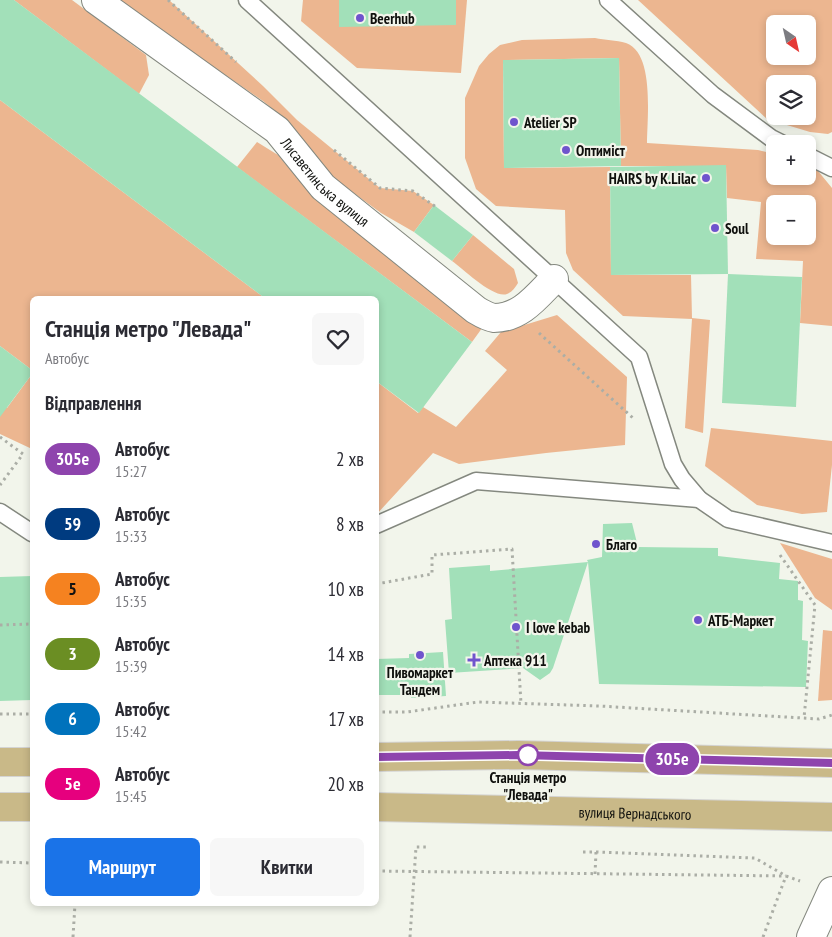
<!DOCTYPE html>
<html lang="uk">
<meta charset="utf-8">
<style>
:root{--surface:#fff;--page:#f7f7f7;--text:#2b2b33;--muted:#7c7c81;--accent:#1a73e8}
body{margin:0;font-family:"PT Sans Narrow",sans-serif;background:var(--page);color:var(--text);height:100vh;display:flex;flex-direction:column;font-size:19px;white-space:nowrap}
*{box-sizing:border-box;margin:0}
p{font-size:16px;color:var(--muted)}
.icon{flex:none;width:28px;height:28px;fill:none;stroke:currentColor;stroke-width:2;stroke-linecap:round;stroke-linejoin:round}
.map{position:relative;flex:1;overflow:hidden}
.details{position:absolute;left:30px;top:296px;width:349px;height:610px;display:flex;flex-direction:column;background:var(--surface);border-radius:8px;box-shadow:0 2px 8px #0003}
.details>*{flex:none}
.badge{padding:0 10px;border-radius:16px;font-size:18px;line-height:32px}
.needle{width:32px;rotate:146deg}
.buttons{position:absolute;left:766px;top:15px;display:grid;gap:10px}
.buttons a{display:grid;place-items:center;width:50px;height:50px;border-radius:8px;background:var(--surface);box-shadow:0 2px 8px #0003;font-size:25px}
.map>.badge{position:absolute;translate:-50% -50%;box-shadow:0 0 0 2px #fff}
h2{padding:0 15px;font-size:19px;line-height:45px}
.round{display:grid;place-items:center;flex:none;width:52px;height:52px;border-radius:8px;background:var(--page)}
.head{display:flex;align-items:center;justify-content:space-between;height:85px;padding:0 15px}
h1{font-size:24px;font-weight:600;line-height:38px}
.action{display:flex;gap:10px;margin-top:auto;padding:10px 15px}
.action a{flex:1;height:58px;border-radius:8px;background:var(--accent);color:#fff;font-size:20px;font-weight:600;line-height:58px;text-align:center}
.action a+a{background:var(--page);color:var(--text)}
ul{padding:0;list-style:none}
li{display:flex;align-items:center;gap:15px;height:65px;padding:0 15px}
li div{flex:1}
li b{display:block;font-size:19px}
li em{font-style:normal}
li .badge{min-width:55px;font-weight:700;text-align:center}
.map>svg:first-child{display:block}
.green{fill:#ecb690;fill-rule:evenodd}
.building{fill:#a2e0b9}
.lines{fill:none;stroke-linecap:round;stroke-linejoin:round}
.service-casing{stroke:#84887f;stroke-width:19}
.minor-casing{stroke:#84887f;stroke-width:30}
.secondary-casing{stroke:#84887f;stroke-width:30}
.primary-casing{stroke:#d4d4d3;stroke-width:30}
.path{stroke:#abaea6;stroke-width:3;stroke-dasharray:2.5 4;stroke-linecap:butt}
.service{stroke:#fff;stroke-width:16}
.minor{stroke:#fff;stroke-width:28}
.secondary{stroke:#fff;stroke-width:28}
.primary{stroke:#c9b988;stroke-width:28}
.line-casing{stroke:#fff;stroke-width:11}
.line{stroke:#8e44ad;stroke-width:8}
.poi-dot{fill:#6f54cd;stroke:#f2f5eb;stroke-width:2}
.stop-dot{fill:#fff;stroke:#8e44ad;stroke-width:2.5}
.labels{text-anchor:middle;dominant-baseline:central;stroke-width:4.5;stroke-linejoin:round;paint-order:stroke}
.poi-label{font-size:15px;font-weight:bold;fill:#0f100d;stroke:#f2f5eb;text-anchor:start}
.street-label{font-size:15px;fill:#0f100d;stroke:#f2f5eb}
.stop-label{font-size:15px;font-weight:bold;fill:#0f100d;stroke:#f2f5eb}
</style>
<div class="map">
<svg width="832" height="937" viewBox="0 0 832 937">
<rect width="100%" height="100%" fill="#f2f5eb"/>
<g class="green">
<path d="M14,0H72L146,55L149,75L139,94Z"/>
<path d="M117,0H169L263,86L297,120L380,188L413,191L434,205L414,232L381,213L336,180L282,117L263,101Z"/>
<path d="M303,0H467L461,73L357,68L301,21Z"/>
<path d="M638,0H832V132L828,134L810,132L767,119ZM775,24H808V56H775ZM775,84H808V116H775Z"/>
<path d="M595,38C605,40 616,40 626,43C655,53 647,119 647,143L758,150L775,154V176H808V167L818,171L832,188V326L800,323L803,261L756,259L761,202L727,198L726,166H621L619,58L503,60L504,168L610,167L611,275H691L692,318L710,320L703,433L685,428L692,319L623,316L573,270L566,253L565,210L496,206L476,189L465,158V98L479,66L489,54L500,45L522,40ZM775,204H808V236H775Z"/>
<path d="M0,100L266,299H32V370L0,346Z"/>
<path d="M257,142L278,155L316,200L485,324L472,342L237,167Z"/>
<path d="M473,235L514,269L518,283C515,288 512,292 507,294C494,299 463,269 452,261Z"/>
<path d="M557,315L627,377L625,445L546,453L459,464L433,453L376,515V381L418,413L423,407L456,427L507,370L485,351L501,332Z"/>
<path d="M32,374V449L0,434V403L7,408Z"/>
<path d="M711,428L832,441V465L827,512L802,514L757,505L705,466Z"/>
<path d="M780,543L832,559V610L815,598Z"/>
<path d="M823,630L832,631V700L818,701Z"/>
</g>
<g class="building">
<path d="M0,0H14L472,342L419,413L376,381V299H266L0,100Z"/>
<path d="M339,0H456V25L339,27Z"/>
<path d="M619,58L621,166L504,168L503,60Z"/>
<path d="M726,165L728,274L611,275L610,167Z"/>
<path d="M434,205L473,235L452,261L414,232Z"/>
<path d="M728,274L802,277L796,407L722,403Z"/>
<path d="M0,346L32,370V374L0,417Z"/>
<path d="M632,523L638,547L718,548V556L780,563L779,579L798,581V600L803,601L802,640L808,641L806,687L599,684L588,562L553,668L550,673L540,680L523,668L449,673L445,620L452,619L449,568L490,565V571L588,562L587,560L602,557L603,524Z"/>
<path d="M32,576V700L0,701V577Z"/>
<path d="M443,652L446,696L411,698V695H376V659L409,658V654Z"/>
</g>
<g class="lines">
<g class="service-casing">
<g id="service">
<path d="M247,0L639,357L673,464L682,479L699,499L728,519L832,543"/>
<path d="M608,0L713,95L771,138L783,144"/>
<path d="M808,156L832,168"/>
<path d="M0,512L32,533"/>
<path d="M376,525L476,481L699,499"/>
</g>
</g>
<g class="minor-casing">
<g id="minor">
<path id="s1" d="M96,0L277,130L323,187L476,310C481,313 488,317 494,318C521,318 537,296 554,279"/>
</g>
</g>
<g class="secondary-casing">
<path id="secondary" d="M811,937L832,891"/>
</g>
<g class="primary-casing">
<g id="primary">
<path d="M376,757L518,755L832,763"/>
<path d="M0,762H32"/>
<path d="M0,807H32"/>
<path id="s2" d="M376,807L832,817"/>
</g>
</g>
<g class="path">
<path d="M168,0L236,62"/>
<path d="M334,150L380,188L413,191L436,207"/>
<path d="M539,333L633,418"/>
<path d="M0,437L23,454L0,485"/>
<path d="M780,555L815,605L804,718"/>
<path d="M376,584L432,574V555L512,549L521,704"/>
<path d="M0,625L32,624"/>
<path d="M376,712H407L478,702L599,706L819,719L832,715"/>
<path d="M0,714H32"/>
<path d="M583,852H596L595,874"/>
<path d="M596,852L755,858L786,876L800,881"/>
<path d="M0,862L32,863"/>
<path d="M376,871L786,876"/>
<path d="M73,937L75,904"/>
<path d="M410,937L416,847H428"/>
<path d="M763,937L786,876"/>
</g>
<use href="#service" class="service"/>
<use href="#minor" class="minor"/>
<use href="#secondary" class="secondary"/>
<use href="#primary" class="primary"/>
</g>
<g class="lines">
<g class="line-casing">
<path id="line" d="M376,757L518,755L832,763"/>
</g>
<use href="#line" class="line"/>
</g>
<g class="poi-dot">
<circle cx="360" cy="18" r="5"/>
<circle cx="514" cy="122" r="5"/>
<circle cx="566" cy="150" r="5"/>
<circle cx="706" cy="178" r="5"/>
<circle cx="715" cy="228" r="5"/>
<circle cx="596" cy="544" r="5"/>
<circle cx="698" cy="620" r="5"/>
<circle cx="516" cy="627" r="5"/>
<circle cx="420" cy="655" r="5"/>
<path d="M471.5 652.5h5v5h5v5h-5v5h-5v-5h-5v-5h5z"/>
</g>
<circle class="stop-dot" cx="528" cy="755" r="10"/>
<g class="labels">
<g class="poi-label">
<text x="370" y="18">Beerhub</text>
<text x="524" y="122">Atelier SP</text>
<text x="576" y="150">Оптиміст</text>
<text x="696" y="178" text-anchor="end">HAIRS by K.Lilac</text>
<text x="725" y="228">Soul</text>
<text x="606" y="544">Благо</text>
<text x="708" y="620">АТБ-Маркет</text>
<text x="526" y="627">I love kebab</text>
<text x="484" y="660">Аптека 911</text>
<text x="420" y="672" text-anchor="middle">Пивомаркет<tspan x="420" dy="17">Тандем</tspan></text>
</g>
<g class="street-label">
<text stroke="none"><textPath href="#s1" startOffset="294">Лисаветинська вулиця</textPath></text>
<text stroke="none"><textPath href="#s2" startOffset="259">вулиця Вернадського</textPath></text>
</g>
<g class="stop-label">
<text x="528" y="777">Станція метро<tspan x="528" dy="17">"Левада"</tspan></text>
</g>
</g>
</svg>
<div class="buttons">
<a><svg class="needle" viewBox="-14 -14 28 28"><path d="M0-13l5 13h-10z" fill="#e53935"/><path d="M0 13l5-13h-10z" fill="#7c7c81"/></svg></a>
<a><svg class="icon" aria-label="layers" viewBox="0 0 24 24"><path d="M12 4l9 5-9 5-9-5zM3 14l9 5 9-5"/></svg></a>
<a>+</a>
<a>−</a>
</div>
<b class="badge" style="left:672px;top:759px;background:#8e44ad;color:#fff">305e</b>
<section class="details">
<div class="head"><div><h1>Станція метро &quot;Левада&quot;</h1><p>Автобус</p></div><a class="round"><svg class="icon" aria-label="heart" viewBox="0 0 24 24"><path d="M12 20l-8-8c-3-5 5-10 8-4 3-6 11-1 8 4z"/></svg></a></div>
<h2>Відправлення</h2>
<ul>
<li><span class="badge" style="background:#8e44ad;color:#fff">305e</span><div><b>Автобус</b><p>15:27</p></div><em>2 хв</em></li>
<li><span class="badge" style="background:#003b80;color:#fff">59</span><div><b>Автобус</b><p>15:33</p></div><em>8 хв</em></li>
<li><span class="badge" style="background:#f58220;color:#111">5</span><div><b>Автобус</b><p>15:35</p></div><em>10 хв</em></li>
<li><span class="badge" style="background:#6b8e23;color:#fff">3</span><div><b>Автобус</b><p>15:39</p></div><em>14 хв</em></li>
<li><span class="badge" style="background:#0072bc;color:#fff">6</span><div><b>Автобус</b><p>15:42</p></div><em>17 хв</em></li>
<li><span class="badge" style="background:#e6007e;color:#fff">5е</span><div><b>Автобус</b><p>15:45</p></div><em>20 хв</em></li>
</ul>
<div class="action"><a>Маршрут</a><a>Квитки</a></div>
</section>
</div>
